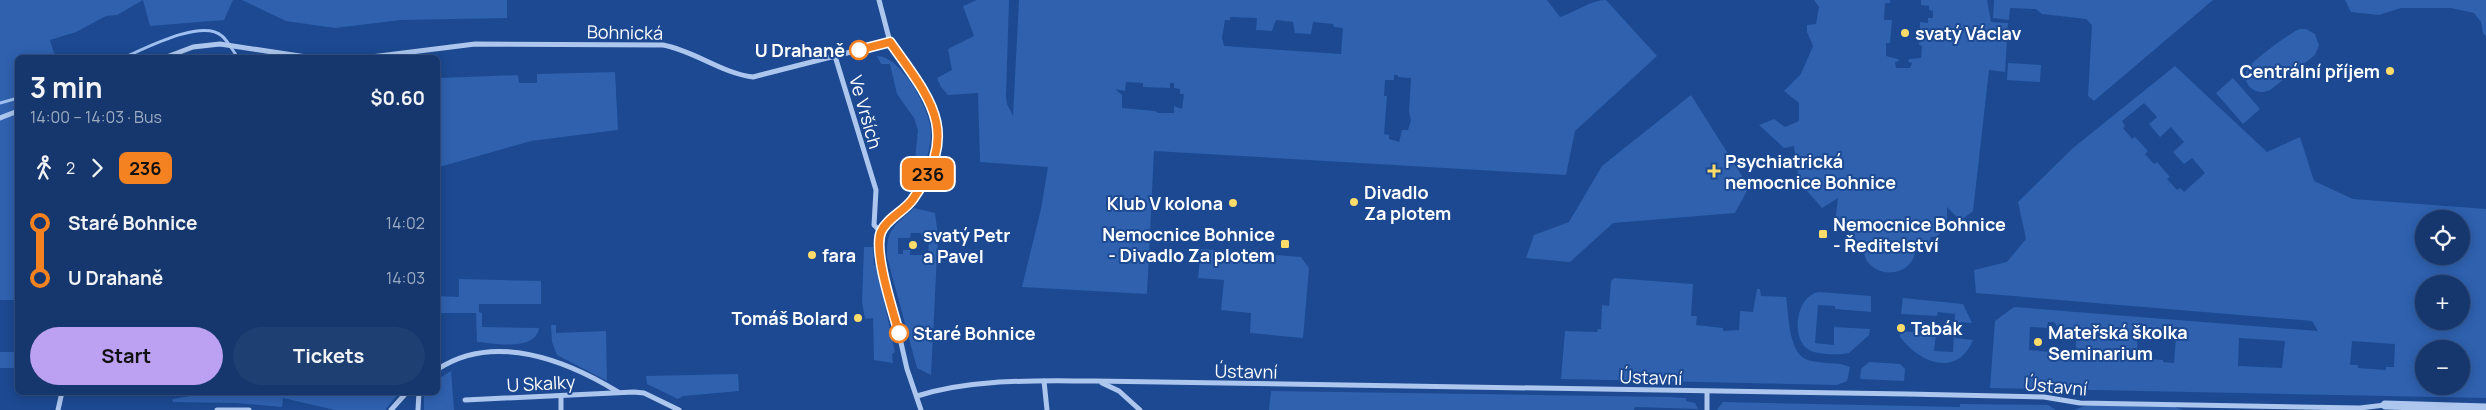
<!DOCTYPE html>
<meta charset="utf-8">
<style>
:root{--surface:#15376d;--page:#1e3f72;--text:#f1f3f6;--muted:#9dacc2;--line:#345180;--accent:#bca0f2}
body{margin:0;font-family:Manrope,sans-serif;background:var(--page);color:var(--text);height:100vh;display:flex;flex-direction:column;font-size:19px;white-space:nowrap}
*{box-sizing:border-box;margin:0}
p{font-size:16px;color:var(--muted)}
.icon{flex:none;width:28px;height:28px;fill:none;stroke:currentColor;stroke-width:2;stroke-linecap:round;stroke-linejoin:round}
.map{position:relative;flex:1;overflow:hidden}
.panel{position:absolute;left:15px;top:55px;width:425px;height:340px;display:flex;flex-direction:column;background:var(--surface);border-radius:8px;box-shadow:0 2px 12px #0003,0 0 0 1px var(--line)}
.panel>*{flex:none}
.badge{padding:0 10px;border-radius:8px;font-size:18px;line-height:32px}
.tools{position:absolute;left:2415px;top:210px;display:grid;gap:10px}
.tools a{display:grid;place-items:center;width:55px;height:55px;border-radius:50%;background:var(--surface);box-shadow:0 2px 12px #0003,0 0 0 1px var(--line);font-size:25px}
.map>.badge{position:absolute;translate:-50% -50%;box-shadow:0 0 0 2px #fff}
.legs{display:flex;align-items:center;gap:8px;height:55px;padding:0 15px;font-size:16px}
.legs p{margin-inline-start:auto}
.headline{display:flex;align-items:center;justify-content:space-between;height:85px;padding:0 15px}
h1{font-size:28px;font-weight:700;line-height:38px}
.cta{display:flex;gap:10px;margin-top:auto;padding:10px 15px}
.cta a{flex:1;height:58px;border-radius:30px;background:var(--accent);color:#111;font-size:20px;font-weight:700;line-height:58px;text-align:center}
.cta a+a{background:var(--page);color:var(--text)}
ul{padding:0 15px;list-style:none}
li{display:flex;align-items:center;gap:18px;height:55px;font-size:19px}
li i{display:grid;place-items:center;width:8px;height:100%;margin:0 6px;background:currentColor}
li i::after{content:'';width:12px;height:12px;margin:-6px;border:4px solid;border-radius:50%;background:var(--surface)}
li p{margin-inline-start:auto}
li:first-child i{background:linear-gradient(#0000 50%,currentColor 0)}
li:last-child i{background:linear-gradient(currentColor 50%,#0000 0)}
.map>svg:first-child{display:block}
.green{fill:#2f61af;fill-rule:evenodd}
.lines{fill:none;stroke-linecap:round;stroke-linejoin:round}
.stream{stroke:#9fc0f0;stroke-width:3}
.minor{stroke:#acc6ee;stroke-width:5}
.tertiary{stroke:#acc6ee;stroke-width:9}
.line-1-casing{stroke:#fff;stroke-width:11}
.line-1{stroke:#f58220;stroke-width:8}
.poi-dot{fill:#ffdc69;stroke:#1c4991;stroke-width:2}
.stop-1-dot{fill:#fff;stroke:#f58220;stroke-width:2.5}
.labels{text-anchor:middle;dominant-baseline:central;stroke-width:4;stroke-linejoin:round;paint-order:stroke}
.street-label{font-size:18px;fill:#fff;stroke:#1c4991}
.poi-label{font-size:18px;font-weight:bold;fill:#fff;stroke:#1c4991;text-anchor:start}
.stop-label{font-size:18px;font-weight:bold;fill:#fff;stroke:#1c4991;text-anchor:end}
</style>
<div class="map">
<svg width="2486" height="410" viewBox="0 0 2486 410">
<rect width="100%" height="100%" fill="#1c4991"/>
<g class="green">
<path d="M0,0H143L117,15L106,16L76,32L50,40L55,57L18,58L17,300H0Z"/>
<path d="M143,0H233L224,20L150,26Z"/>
<path d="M242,0H507V18L401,20L335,28L286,21Z"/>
<path d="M977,0H1009L1006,96L1007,104L1013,116L1019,0H1547L1560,17C1576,12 1590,0 1606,0L1657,56L1575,131L1566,175L1154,151L1147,294L1022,287L1041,209L1048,167L980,162L978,93L948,95L941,87L937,78L952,70L948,49L974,36L963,6ZM1230,17L1257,18L1256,30L1272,31L1276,20L1293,22L1295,33L1311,34L1313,22L1333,24L1334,27L1343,28L1341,54L1224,46L1222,38L1225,20H1230ZM1394,75H1398V77L1411,78L1409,112L1411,120L1408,130H1402L1399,142L1389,139V135L1384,134L1387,96H1384L1385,80H1394ZM1126,82L1143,83V87L1170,88V83H1174V88L1180,89V94H1184L1182,109L1174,106V113H1158L1155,111L1122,108V95L1115,89L1125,91Z"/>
<path d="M1814,0H1890V3H1885L1884,20H1892L1890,43H1886V56L1898,59L1899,61L1895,62L1896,68H1910L1912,63L1908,62L1909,59L1921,58L1922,46L1919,45L1920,22L1928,23V18H1933V11L1929,10V6L1921,5V0H1987L1991,22L2008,23L2005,72L1989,70L1973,211L1964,218H1958L1947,207V227L1936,237H1931L1929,245L1922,246L1917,243C1915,250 1915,257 1911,262C1900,278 1872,275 1865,257C1864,252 1864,246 1864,241H1855L1853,238V231L1838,223L1836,215L1838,198L1822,208L1799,182L1794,146L1784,148L1759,125L1774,119L1785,127L1799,121V103L1784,91L1801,74L1813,46L1807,32V25L1816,24L1819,7Z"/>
<path d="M1994,0H2213L2094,101L2088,96L2092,25L2086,19L2042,14L2036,9L2010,8L2009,20L1993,18Z"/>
<path d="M2345,0H2486V36L2483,33L2481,22L2474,13L2451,8H2401L2379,15L2351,12Z"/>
<path d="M2300,29H2306L2315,34L2319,45L2315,55L2270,90C2263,93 2257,93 2251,88C2246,84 2244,76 2247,70C2251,61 2291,32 2300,29Z"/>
<path d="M877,56C901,56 931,110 931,132C931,147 927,159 921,173H916L911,160H915L918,130L914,118L897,94L890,64H881Z"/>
<path d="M2008,63L2041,65L2040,82L2007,80Z"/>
<path d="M2175,66L2267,152L2300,137L2314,181L2353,199L2486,209V398L1990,388L1995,321L2014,307L2318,331L2312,321L1976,293L1974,270L2007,262L2026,239L2018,202L2073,148ZM2144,103L2157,117L2149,124L2160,137L2171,127L2184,142L2173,152L2184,164L2192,158L2205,173L2184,192L2180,188L2177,190L2167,179L2170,177L2157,162L2154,164L2145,154L2148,151L2135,137L2132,139L2123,128L2125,126L2122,121ZM2424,219H2461V256H2424ZM2424,284H2461V321H2424ZM2048,322H2054L2058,328L2076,330V351L2073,354L2029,350L2030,327L2047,328ZM2152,329H2159V334H2174L2176,337L2174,363L2163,362V360L2138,358L2137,340L2139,335L2152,336ZM2239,338L2285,341L2282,368L2238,366ZM2352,341L2395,344L2394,367H2386V370L2358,368V365H2350ZM2424,349H2461V386H2424Z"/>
<path d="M615,72L618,130L531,141L439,167L438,170V78L518,75L519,83H537V74Z"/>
<path d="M2233,78L2260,109L2243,124L2216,93Z"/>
<path d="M1691,95L1749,187L1735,213L1613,223L1570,262L1526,258L1534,235L1569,222L1602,166Z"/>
<path d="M914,208L935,213L938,236L931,375L917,368L887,257C886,229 895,225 914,208ZM911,233H921L922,238L929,239L928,255H910V250H903V254H898V238H910Z"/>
<path d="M864,247H873L874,265H876L895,352L892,354L893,363L874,360L873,318L865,319L862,302Z"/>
<path d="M1201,249L1301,257L1309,268L1303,338L1250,333L1251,313L1221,310L1224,280L1198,278Z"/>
<path d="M1614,278L1693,284L1691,316H1697L1696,325L1723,328V331L1739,330L1740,311L1753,312L1757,289H1760L1761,296L1786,297C1789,314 1788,354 1808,360C1822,365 1837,361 1850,367L1847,381L1837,385L1561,379L1565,331L1597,332L1598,329H1601L1602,305L1609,306L1611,281Z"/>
<path d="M459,279L541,281V304H479V312L482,313V327L539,328C535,352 495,343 477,342L476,313H438V296L459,297Z"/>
<path d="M1819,292L1871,296V312L1835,309V306L1818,305L1815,343L1834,345V327L1870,329L1869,335L1849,353C1840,355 1818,355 1809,350C1790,339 1796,295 1819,292Z"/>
<path d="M1903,298L1963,304L1972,323L1959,322L1955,338L1973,340C1957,378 1920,363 1900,337V331L1936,334L1934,351L1953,352L1955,314L1938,312L1937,316L1901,314Z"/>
<path d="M551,325H556V333L606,331L607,381L557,355L552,342Z"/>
<rect x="0" y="352" width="17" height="16"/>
<path d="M1869,362L1900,364L1905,369L1904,381L1860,379L1861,369Z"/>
<path d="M451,371L454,410H424V393L438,392V379Z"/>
<path d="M738,374L739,391L683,396L678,399L647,384L646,376Z"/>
<path d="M1271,391L1669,397L1686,398V401L1695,403L1698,409L1635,407L1634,410H1269Z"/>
<path d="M215,392H399V393L385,410H335L283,398L282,407L237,403L173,402L172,399Z"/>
<path d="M1723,402L1960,407V404L2048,405L2056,410H1717Z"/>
<path d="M2087,405L2175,407L2183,410H2074Z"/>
</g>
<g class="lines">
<g class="stream">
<path d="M123,58C144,49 202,18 222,36C228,41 233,51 238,58"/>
<path d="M0,103L18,98"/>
</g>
<g class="minor">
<path d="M879,0L890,42L929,97L936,116L938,138L933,162L923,185L911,202L881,232L879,246L907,369L921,410"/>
<path d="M835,56L876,190L874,225L881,232"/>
<path d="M164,58L193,47L220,44L313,58"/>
<path d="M363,58L475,44L663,45C695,51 721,73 753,77L890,42"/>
<path d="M0,118L18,111"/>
<path d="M438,369C494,332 566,360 618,392"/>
<path d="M1044,381L1047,410"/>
<path d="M1102,383L1119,391L1140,410"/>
<path d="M561,396V410"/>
<path d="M917,396C973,378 1037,381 1095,381L1907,394L2044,397L2080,403L2299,407L2360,408L2385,405"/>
<path d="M465,400L634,392L644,393L679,410"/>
<path d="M58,410L62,392"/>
<path d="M217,410H249"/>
<path d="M391,410L407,392"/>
<path d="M418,410L419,392"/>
<path d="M1707,410V392"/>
</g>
<path class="tertiary" d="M2385,405L2486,408"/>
</g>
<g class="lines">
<g class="line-1-casing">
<path id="line-1" d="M859,50L890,42C931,100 961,131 913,199C905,211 887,218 881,232C873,251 893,311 899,333"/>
</g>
<use href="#line-1" class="line-1"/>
</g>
<g class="poi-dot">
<circle cx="1905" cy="33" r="5"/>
<circle cx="2390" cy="71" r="5"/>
<path d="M1711.5 163.5h5v5h5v5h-5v5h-5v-5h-5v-5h5z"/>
<circle cx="1354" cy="202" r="5"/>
<circle cx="1233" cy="203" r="5"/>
<rect x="1818" y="229" width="10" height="10" rx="2.5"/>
<rect x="1280" y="239" width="10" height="10" rx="2.5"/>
<circle cx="913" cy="245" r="5"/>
<circle cx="812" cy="255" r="5"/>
<circle cx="858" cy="318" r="5"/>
<circle cx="1901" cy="328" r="5"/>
<circle cx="2038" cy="342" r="5"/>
</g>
<g class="stop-1-dot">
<circle cx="859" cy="50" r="9"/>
<circle cx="899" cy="333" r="9"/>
</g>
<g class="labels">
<g class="street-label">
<text transform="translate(625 32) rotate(1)">Bohnická</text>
<text transform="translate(866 112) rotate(74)">Ve Vrších</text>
<text transform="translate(1246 371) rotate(1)">Ústavní</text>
<text transform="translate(1651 377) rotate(2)">Ústavní</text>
<text transform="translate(541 383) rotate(-3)">U Skalky</text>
<text transform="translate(2056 386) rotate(5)">Ústavní</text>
</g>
<g class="poi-label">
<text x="1915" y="33">svatý Václav</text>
<text x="2380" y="71" text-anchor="end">Centrální příjem</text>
<text x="1725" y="161">Psychiatrická<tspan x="1725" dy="21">nemocnice Bohnice</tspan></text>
<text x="1364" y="192">Divadlo<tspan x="1364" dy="21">Za plotem</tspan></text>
<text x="1223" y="203" text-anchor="end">Klub V kolona</text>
<text x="1833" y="224">Nemocnice Bohnice<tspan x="1833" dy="21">- Ředitelství</tspan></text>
<text x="1275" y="234" text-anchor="end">Nemocnice Bohnice<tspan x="1275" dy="21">- Divadlo Za plotem</tspan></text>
<text x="923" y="235">svatý Petr<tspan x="923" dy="21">a Pavel</tspan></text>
<text x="822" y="255">fara</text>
<text x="848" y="318" text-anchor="end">Tomáš Bolard</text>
<text x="1911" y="328">Tabák</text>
<text x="2048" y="332">Mateřská školka<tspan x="2048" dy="21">Seminarium</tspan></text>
</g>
<g class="stop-label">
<text x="845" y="50">U Drahaně</text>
<text x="913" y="333" text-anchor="start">Staré Bohnice</text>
</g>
</g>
</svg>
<div class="tools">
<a><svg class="icon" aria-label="locate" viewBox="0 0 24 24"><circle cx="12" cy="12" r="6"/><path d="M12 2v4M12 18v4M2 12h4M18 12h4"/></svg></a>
<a>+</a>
<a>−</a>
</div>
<b class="badge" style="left:928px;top:174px;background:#f58220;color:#111">236</b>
<section class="panel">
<div class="headline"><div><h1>3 min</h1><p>14:00 – 14:03 · Bus</p></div><b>$0.60</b></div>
<div class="legs"><svg class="icon" aria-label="walk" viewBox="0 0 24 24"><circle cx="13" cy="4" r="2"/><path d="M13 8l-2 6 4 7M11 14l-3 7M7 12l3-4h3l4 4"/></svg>2<svg class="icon" aria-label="forward" viewBox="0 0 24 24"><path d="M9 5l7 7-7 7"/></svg><b class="badge" style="background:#f58220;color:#111">236</b></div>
<ul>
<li><i style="color:#f58220"></i><b>Staré Bohnice</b><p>14:02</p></li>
<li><i style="color:#f58220"></i><b>U Drahaně</b><p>14:03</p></li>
</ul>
<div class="cta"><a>Start</a><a>Tickets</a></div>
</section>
</div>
